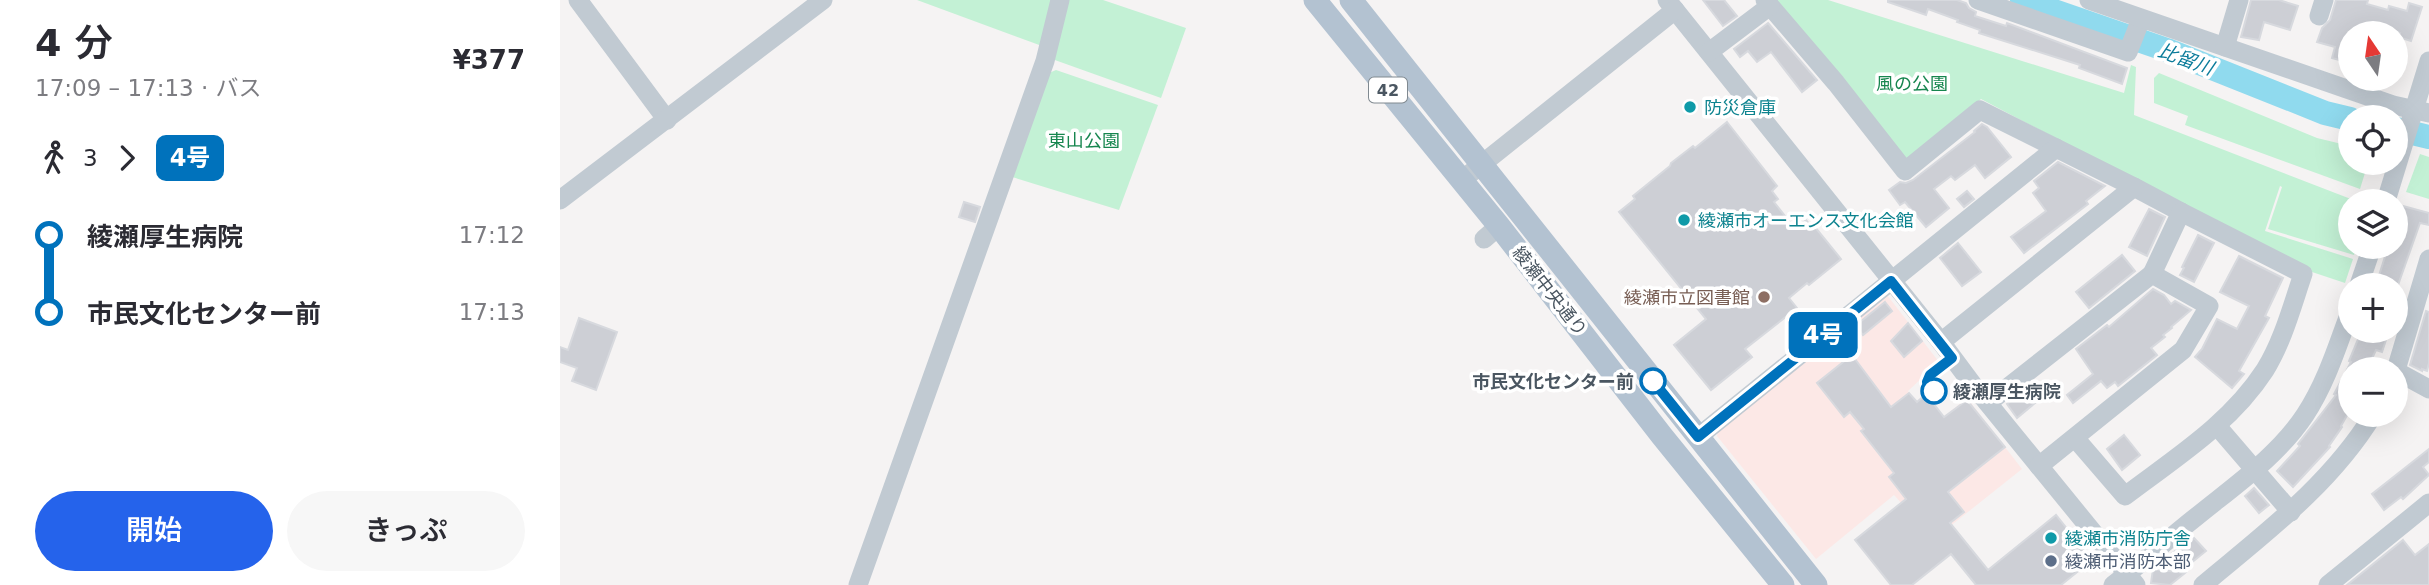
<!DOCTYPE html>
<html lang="ja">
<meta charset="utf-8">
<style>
:root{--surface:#fff;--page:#f7f7f7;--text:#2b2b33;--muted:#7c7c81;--accent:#2563eb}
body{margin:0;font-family:"DejaVu Sans","Noto Sans JP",sans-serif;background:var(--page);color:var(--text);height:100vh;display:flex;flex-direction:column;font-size:26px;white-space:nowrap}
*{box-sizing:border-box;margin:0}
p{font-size:23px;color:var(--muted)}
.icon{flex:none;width:38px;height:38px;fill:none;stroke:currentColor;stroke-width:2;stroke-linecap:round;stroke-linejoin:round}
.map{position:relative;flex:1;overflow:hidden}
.sheet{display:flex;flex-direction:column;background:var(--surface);width:560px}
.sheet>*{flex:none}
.badge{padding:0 14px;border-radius:10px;font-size:24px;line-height:46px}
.needle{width:46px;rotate:347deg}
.controls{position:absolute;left:1778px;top:21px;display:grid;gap:14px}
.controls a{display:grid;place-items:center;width:70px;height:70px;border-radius:50%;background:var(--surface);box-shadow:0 7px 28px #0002;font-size:35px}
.map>.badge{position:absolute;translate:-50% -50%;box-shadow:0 0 0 4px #fff}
.legs{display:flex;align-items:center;gap:10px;height:77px;padding:0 35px;font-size:23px}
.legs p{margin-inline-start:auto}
.overview{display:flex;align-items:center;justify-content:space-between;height:119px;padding:0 35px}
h1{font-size:38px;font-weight:600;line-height:52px}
.primary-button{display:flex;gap:14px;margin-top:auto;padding:14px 35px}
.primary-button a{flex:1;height:80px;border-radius:42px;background:var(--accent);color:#fff;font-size:28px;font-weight:600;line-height:80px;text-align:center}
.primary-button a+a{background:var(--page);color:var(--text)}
ul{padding:0 35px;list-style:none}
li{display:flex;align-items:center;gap:24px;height:77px;font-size:26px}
li i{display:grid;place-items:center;width:10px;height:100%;margin:0 9px;background:currentColor}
li i::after{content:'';width:18px;height:18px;margin:-9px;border:5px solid;border-radius:50%;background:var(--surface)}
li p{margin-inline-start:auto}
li:first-child i{background:linear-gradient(#0000 50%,currentColor 0)}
li:last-child i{background:linear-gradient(currentColor 50%,#0000 0)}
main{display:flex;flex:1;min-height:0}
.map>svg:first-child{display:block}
.medical{fill:#fce8e6}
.green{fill:#c3f1d5}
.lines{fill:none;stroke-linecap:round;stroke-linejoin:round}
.river{stroke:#90daee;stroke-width:24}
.building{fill:#cdcfd5;stroke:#d7d9de;stroke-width:2}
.minor{stroke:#c1cad2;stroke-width:19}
.major{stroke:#b3c2d1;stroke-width:23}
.line-1-casing{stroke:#fff;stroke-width:16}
.line-1{stroke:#0072bc;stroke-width:10}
.culture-dot{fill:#0f9aa8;stroke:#fff;stroke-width:2.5}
.education-dot{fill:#8d6e63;stroke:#fff;stroke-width:2.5}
.stop-1-dot{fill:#fff;stroke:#0072bc;stroke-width:3.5}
.service-dot{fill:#5c6f8a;stroke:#fff;stroke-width:2.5}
.labels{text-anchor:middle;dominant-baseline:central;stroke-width:7;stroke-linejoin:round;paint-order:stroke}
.shield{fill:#fff;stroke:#808990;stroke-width:2}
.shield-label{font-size:16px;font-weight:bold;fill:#4a5661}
.park-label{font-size:18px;fill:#17864f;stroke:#fff}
.culture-label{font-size:18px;fill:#0d838f;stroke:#fff;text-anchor:start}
.street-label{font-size:18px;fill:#4a5661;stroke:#fff}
.education-label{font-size:18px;fill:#785e54;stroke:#fff;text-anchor:end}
.stop-label{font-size:18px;font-weight:bold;fill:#4a5661;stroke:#fff;text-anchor:end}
.service-label{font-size:18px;fill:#4e5e75;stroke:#fff;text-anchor:start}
.water-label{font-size:19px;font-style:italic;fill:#0c7c9b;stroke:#fff}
</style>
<main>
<section class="sheet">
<div class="overview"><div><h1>4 分</h1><p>17:09 – 17:13 · バス</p></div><b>¥377</b></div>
<div class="legs"><svg class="icon" aria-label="walk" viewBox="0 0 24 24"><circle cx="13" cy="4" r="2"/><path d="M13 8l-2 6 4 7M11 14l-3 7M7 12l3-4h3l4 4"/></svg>3<svg class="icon" aria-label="forward" viewBox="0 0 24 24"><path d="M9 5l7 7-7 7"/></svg><b class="badge" style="background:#0072bc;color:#fff">4号</b></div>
<ul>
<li><i style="color:#0072bc"></i><b>綾瀬厚生病院</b><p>17:12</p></li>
<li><i style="color:#0072bc"></i><b>市民文化センター前</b><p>17:13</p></li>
</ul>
<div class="primary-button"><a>開始</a><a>きっぷ</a></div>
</section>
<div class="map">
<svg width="1869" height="585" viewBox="0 0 1869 585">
<rect width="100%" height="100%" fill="#f5f3f3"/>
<path class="medical" d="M1327,295L1379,362L1348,391L1375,424L1407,398L1462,469L1374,539L1334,495L1256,559L1157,436L1158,426Z"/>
<g class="green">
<path d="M357,0H495L482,46Z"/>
<path d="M509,0H543L626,28L601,98L492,59Z"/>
<path d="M1212,0H1268L1564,93L1571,65L1576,67L1574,115L1796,201H1790V247H1797L1794,255L1708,229L1722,187L1720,186L1705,231L1793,259L1785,283L1746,270L1421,99L1350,160L1343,159Z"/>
<path d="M496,70L598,105L559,210L449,176L489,73Z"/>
<path d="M1599,73L1757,138L1790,146V163H1808L1800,189L1625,125L1628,116L1594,103V78Z"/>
<path d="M1860,154L1869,157V199L1846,192Z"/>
</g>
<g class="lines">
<g class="river">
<path d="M1462,0L1607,50L1765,113L1790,119"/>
<path d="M1836,129L1869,137"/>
</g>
</g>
<g class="building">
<path d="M1143,0H1164L1177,16L1163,26Z"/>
<path d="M1328,0H1397L1406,3L1409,8L1416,12L1415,16L1446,26L1447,23L1567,68L1562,84L1519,68L1520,65L1419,33L1420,30L1397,22L1398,20L1368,9L1366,15L1328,2Z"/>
<path d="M1691,0H1719L1738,6L1730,30L1704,22L1699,40L1681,37Z"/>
<path d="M1776,0H1808L1807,4L1828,10L1829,6L1847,11L1849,3L1862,7L1851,41L1838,37L1840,33L1814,25L1811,33H1790V63L1772,58L1775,47L1757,42L1762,28L1770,20Z"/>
<path d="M1208,23L1257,80L1242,92L1211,52L1197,62L1188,51L1180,57L1174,49Z"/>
<path d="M1167,122L1217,186L1212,191L1218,199L1214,202L1233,226L1236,228L1246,220L1253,229L1255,227L1281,259L1249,285L1247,283L1229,298L1237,308L1185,349L1192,357L1151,390L1114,345L1146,319L1059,212L1075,199L1073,196L1110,166L1111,163L1133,146L1135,148Z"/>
<path d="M1422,124L1427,127L1451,157L1425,178L1415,165L1395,180L1391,176L1374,189L1389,208L1366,227L1345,202L1340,205L1329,190L1340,182L1346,183L1353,180L1415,132L1414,131Z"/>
<path d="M1498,162L1545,186L1526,201L1528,204L1464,253L1451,237L1486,211L1473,193L1479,188L1474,181Z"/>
<path d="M1407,191L1414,199L1404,207L1397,199Z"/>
<path d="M404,202L420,207L415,222L399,217Z"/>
<path d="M1843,206L1869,213V225L1860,223L1838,285H1816L1828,247H1836V220H1838Z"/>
<path d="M1589,209L1605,217L1587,256L1569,247Z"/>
<path d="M1638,235L1654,243L1634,282L1620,275L1624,268L1622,267Z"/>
<path d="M1398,243L1421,272L1402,286L1380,258Z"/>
<path d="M1562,255L1575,271L1529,308L1516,292Z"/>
<path d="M1679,256L1723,278L1705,316L1709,318L1679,371L1684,374L1672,388L1635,357L1642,349L1657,319L1677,329L1689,306L1660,292Z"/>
<path d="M1593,289L1604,295L1611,304L1615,301L1631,310L1611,327L1612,328L1603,335L1605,337L1591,348L1597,355L1558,386L1555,382L1547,388L1541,381L1513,403L1507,395L1533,374L1516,349L1547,325L1549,327Z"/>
<path d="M1325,302L1332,311L1303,335L1295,326Z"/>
<path d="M1866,311L1869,312V363L1867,371L1862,369V371L1850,365Z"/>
<path d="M19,318L57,332L36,390L12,381L17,368L0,362V347L8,350Z"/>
<path d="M1348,323L1362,341L1344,357L1331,341Z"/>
<path d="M1801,332L1826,340L1822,352L1816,350L1807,369H1790V410L1781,426L1782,427L1769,446L1770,447L1733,487L1717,471L1740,446L1738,444L1776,395L1774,394L1791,362L1789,361Z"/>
<path d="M1292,355L1331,407L1349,393L1357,402L1366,394L1384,417L1407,400L1445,447L1388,492L1404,512L1390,523L1428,570L1496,515L1532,560L1501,585H1416L1391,554L1352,585H1331L1295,540L1346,499L1329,477L1334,473L1301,431L1304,429L1290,412L1284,417L1257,383Z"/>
<path d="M1471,385L1481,398L1457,418L1447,404Z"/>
<path d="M1564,435L1580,455L1562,470L1547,449Z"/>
<path d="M1869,449V462L1863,467L1869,475L1843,499L1841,497L1824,510L1812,494Z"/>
<path d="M1694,488L1709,505L1699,513L1685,496Z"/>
<path d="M1634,538L1646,551L1621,571L1608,556Z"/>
<path d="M1843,540L1855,555L1869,544V585H1787Z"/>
<path d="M1593,569L1625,573L1610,585L1591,583Z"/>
</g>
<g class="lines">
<g class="minor">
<path d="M18,0L107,120"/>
<path d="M1107,0L1381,342L1413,385L1576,585"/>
<path d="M1205,0L1276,83L1345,171L1420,110L1496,148"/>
<path d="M1418,0L1568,52L1581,19"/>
<path d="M1529,0L1833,105L1869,113"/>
<path d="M1759,16L1764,0"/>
<path d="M1665,47L1679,0"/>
<path d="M1149,52L1210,6"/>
<path d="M902,180L1115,10"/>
<path d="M1574,187L1621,212"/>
<path d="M0,200L263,0"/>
<path d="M1826,201L1869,61"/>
<path d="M924,239L939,226"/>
<path d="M1799,285L1812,247"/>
<path d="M1836,370L1869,259"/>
<path d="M1836,371L1869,389"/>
<path d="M1428,403L1592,274L1649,306L1623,350L1479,466"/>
<path d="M1657,426L1731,512"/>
<path d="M1138,437L1496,148L1574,187L1381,342"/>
<path d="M1515,438L1565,496C1615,458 1670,424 1705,370C1723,341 1732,306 1743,274L1621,212L1592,274"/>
<path d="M298,585L485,61L500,0"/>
<path d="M1553,585C1582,563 1608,539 1636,517C1674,486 1718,456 1745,415C1766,383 1777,347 1790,312"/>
<path d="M1643,585C1705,533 1770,485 1813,415"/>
<path d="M1768,585L1869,503"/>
</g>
<g class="major">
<path d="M755,0L939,226L1102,436L1223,585"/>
<path d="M791,0L1256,585"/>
</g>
</g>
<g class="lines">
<g class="line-1-casing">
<path id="line-1" d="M1093,381L1138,437L1331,281L1392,358L1370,375L1367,382L1374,391"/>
</g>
<use href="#line-1" class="line-1"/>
</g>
<g class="culture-dot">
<circle cx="1130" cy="107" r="7"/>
<circle cx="1124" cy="220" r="7"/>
<circle cx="1491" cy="538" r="7"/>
</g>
<circle class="education-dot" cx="1204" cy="297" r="7"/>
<g class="stop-1-dot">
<circle cx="1093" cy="381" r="12"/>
<circle cx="1374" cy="391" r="12"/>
</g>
<circle class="service-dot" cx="1491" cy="561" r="7"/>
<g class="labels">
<rect class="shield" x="809" y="77.5" width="38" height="25" rx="5"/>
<g class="shield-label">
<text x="828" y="90">42</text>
</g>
<g class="park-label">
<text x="1352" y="83">風の公園</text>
<text x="524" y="140">東山公園</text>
</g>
<g class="culture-label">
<text x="1144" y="107">防災倉庫</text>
<text x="1138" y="220">綾瀬市オーエンス文化会館</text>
<text x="1505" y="538">綾瀬市消防庁舎</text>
</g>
<g class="street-label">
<text transform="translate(990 291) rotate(52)">綾瀬中央通り</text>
</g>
<g class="education-label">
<text x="1190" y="297">綾瀬市立図書館</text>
</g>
<g class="stop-label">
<text x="1074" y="381">市民文化センター前</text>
<text x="1393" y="391" text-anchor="start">綾瀬厚生病院</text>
</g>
<g class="service-label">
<text x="1505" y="561">綾瀬市消防本部</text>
</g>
<g class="water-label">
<text transform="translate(1626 59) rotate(20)">比留川</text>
</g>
</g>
</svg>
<div class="controls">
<a><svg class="needle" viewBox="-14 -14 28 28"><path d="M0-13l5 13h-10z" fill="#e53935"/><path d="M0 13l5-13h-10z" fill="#7c7c81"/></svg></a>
<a><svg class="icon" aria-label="locate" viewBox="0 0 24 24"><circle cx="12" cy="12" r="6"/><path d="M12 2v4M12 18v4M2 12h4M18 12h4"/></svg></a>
<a><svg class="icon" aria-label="layers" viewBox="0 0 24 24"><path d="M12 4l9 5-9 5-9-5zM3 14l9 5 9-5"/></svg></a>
<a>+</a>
<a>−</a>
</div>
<b class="badge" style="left:1263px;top:335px;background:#0072bc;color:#fff">4号</b>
</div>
</main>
